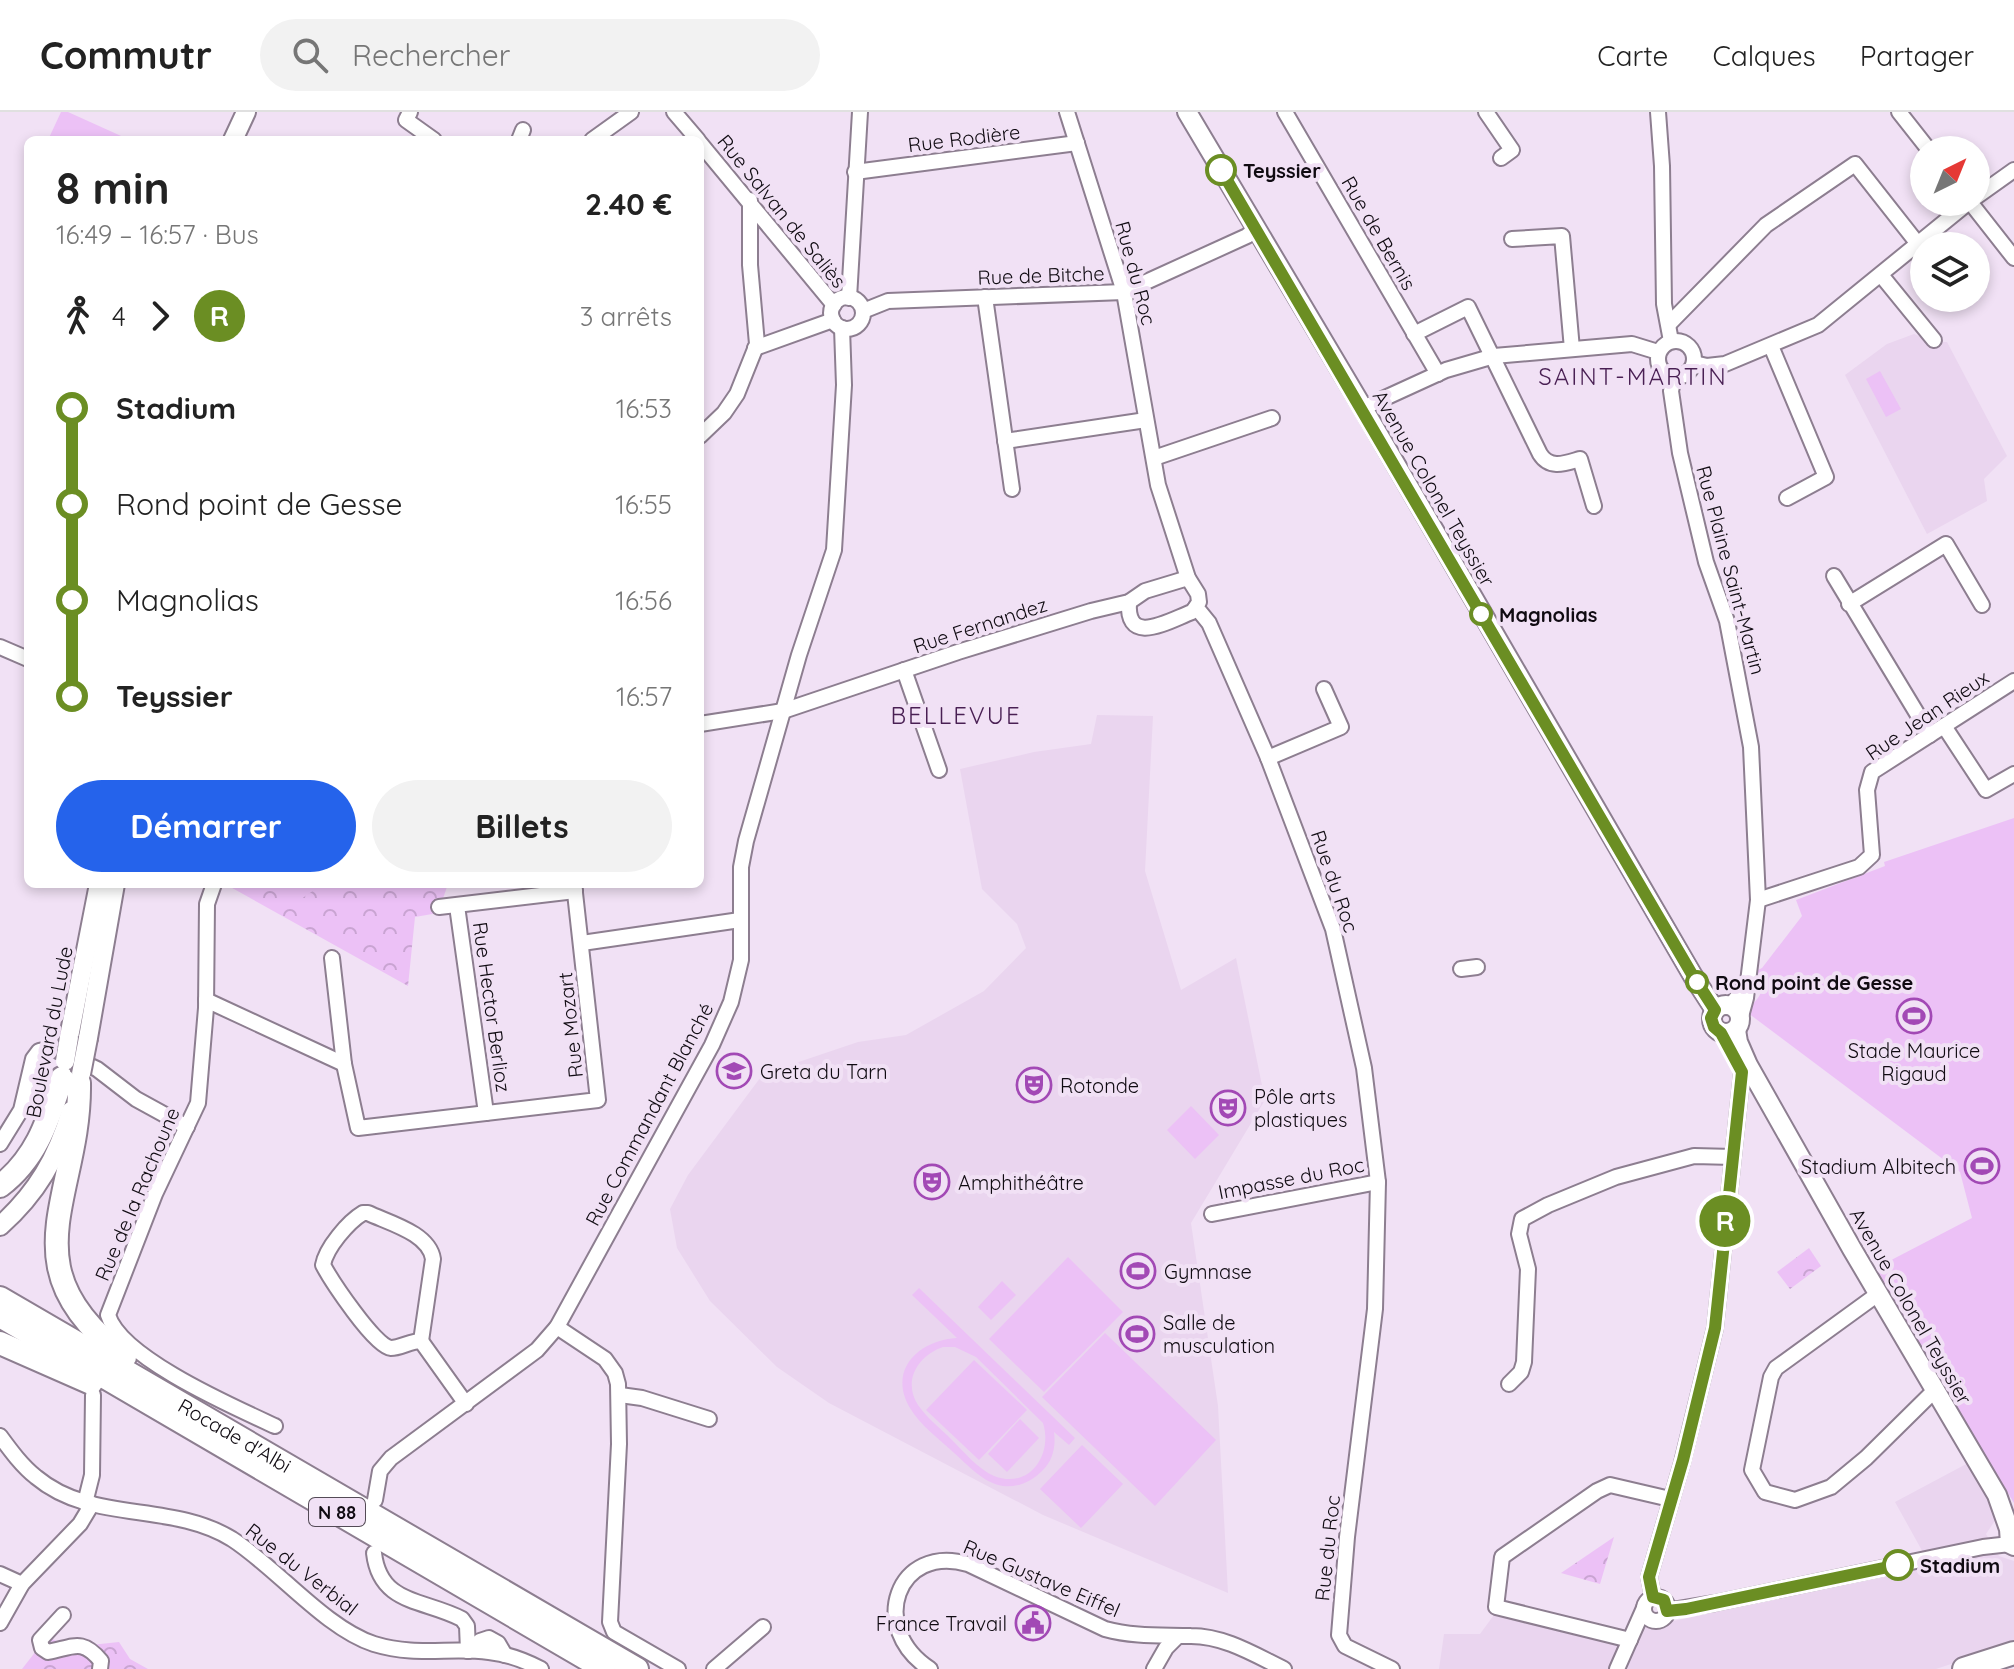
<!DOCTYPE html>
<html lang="fr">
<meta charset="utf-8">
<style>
:root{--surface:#fff;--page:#f2f2f2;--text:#222;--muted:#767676;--line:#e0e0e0;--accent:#2563eb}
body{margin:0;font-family:Quicksand,sans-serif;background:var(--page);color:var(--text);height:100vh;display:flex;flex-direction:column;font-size:30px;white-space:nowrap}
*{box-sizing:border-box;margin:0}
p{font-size:26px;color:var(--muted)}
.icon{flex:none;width:44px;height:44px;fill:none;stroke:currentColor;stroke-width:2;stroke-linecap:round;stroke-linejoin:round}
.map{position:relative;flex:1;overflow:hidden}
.drawer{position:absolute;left:24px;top:24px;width:680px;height:752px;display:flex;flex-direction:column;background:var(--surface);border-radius:12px;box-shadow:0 4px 12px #0003}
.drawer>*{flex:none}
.badge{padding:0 16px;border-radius:26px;font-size:28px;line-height:52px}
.needle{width:52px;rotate:43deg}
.fabs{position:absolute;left:1910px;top:24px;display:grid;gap:16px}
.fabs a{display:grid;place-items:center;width:80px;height:80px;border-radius:50%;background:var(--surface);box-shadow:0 4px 12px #0003;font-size:40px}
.map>.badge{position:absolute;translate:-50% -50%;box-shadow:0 0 0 4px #fff}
.legs{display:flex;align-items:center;gap:12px;height:88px;padding:0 32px;font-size:26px}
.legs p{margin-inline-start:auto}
.headline{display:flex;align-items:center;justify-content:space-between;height:136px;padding:0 32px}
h1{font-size:44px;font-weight:800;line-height:60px}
.cta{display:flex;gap:16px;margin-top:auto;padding:16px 32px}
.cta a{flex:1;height:92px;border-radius:48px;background:var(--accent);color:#fff;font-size:32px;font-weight:800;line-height:92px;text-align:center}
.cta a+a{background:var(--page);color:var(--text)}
ul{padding:0 32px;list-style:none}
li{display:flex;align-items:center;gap:28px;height:96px;font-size:30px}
li i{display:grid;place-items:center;width:12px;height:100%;margin:0 10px;background:currentColor}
li i::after{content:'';width:20px;height:20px;margin:-10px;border:6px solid;border-radius:50%;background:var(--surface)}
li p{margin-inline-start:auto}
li:first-child i{background:linear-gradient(#0000 50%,currentColor 0)}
li:last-child i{background:linear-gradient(currentColor 50%,#0000 0)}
header{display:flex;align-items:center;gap:48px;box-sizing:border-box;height:112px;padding:0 40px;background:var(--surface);border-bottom:2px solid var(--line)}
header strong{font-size:38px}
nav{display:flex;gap:44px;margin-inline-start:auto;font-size:28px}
.search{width:560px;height:72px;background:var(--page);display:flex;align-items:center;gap:20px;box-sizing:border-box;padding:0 28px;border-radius:44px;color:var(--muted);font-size:30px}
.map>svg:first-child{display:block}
.built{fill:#ead5ef}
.forest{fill:url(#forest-crowns)}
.garden{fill:#ecc1f6;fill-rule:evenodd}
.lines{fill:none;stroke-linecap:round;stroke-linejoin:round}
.minor-casing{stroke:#8d7e90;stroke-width:18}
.major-casing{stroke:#8d7e90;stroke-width:22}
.highway-casing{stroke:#8d7e90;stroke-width:26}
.minor{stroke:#fff;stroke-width:14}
.major{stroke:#fff;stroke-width:18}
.highway{stroke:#fff;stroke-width:22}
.major-bridge-casing{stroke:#8d7e90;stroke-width:22;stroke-linecap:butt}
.major-bridge{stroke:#fff;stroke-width:18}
.line-1-casing{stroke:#fff;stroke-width:18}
.line-1{stroke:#6b8e23;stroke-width:12}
.stop-1-dot{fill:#fff;stroke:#6b8e23;stroke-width:4}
.labels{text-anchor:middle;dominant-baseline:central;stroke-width:8;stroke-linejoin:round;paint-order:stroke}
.shield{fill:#f1e1f5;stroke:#544b56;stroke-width:2}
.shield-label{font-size:18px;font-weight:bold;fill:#100b12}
.street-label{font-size:20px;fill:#100b12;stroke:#f1e1f5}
.stop-label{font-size:20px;font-weight:bold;fill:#100b12;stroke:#f1e1f5;text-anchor:start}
.poi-label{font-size:20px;fill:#100b12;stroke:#f1e1f5;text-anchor:start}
.quarter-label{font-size:24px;letter-spacing:2px;fill:#491f53;stroke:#f1e1f5}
</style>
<header>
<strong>Commutr</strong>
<div class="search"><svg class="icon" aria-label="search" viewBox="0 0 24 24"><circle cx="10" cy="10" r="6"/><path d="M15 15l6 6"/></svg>Rechercher</div>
<nav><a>Carte</a><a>Calques</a><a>Partager</a></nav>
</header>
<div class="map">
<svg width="2014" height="1557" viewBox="0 0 2014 1557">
<defs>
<pattern id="forest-crowns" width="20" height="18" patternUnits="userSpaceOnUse" patternTransform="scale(2)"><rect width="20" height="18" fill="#ecc1f6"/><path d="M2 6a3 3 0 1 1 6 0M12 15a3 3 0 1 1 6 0" fill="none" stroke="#c9a4d2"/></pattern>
</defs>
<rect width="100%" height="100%" fill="#f1e1f5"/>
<g class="built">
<path d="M1914,222L1933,230H1947L2007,344L1984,367L1987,389L1927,422L1845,263L1887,232Z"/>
<path d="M1097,603L1153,604L1145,759L1181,878L1236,846L1265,988L1191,1111L1218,1294L1228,1481L1043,1403L829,1291L777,1255L710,1189L677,1136L670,1097L688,1063L763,962L858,930L906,923L984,879L1026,836L1017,812L982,777L960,657L1034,640L1091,632Z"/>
<path d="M1970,1350L1991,1383L1996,1407L1986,1422L1999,1444L2014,1449V1531L1936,1557H1439L1444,1522H1480L1502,1492L1623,1520L1930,1453L1895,1390Z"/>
</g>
<g class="forest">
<path d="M225,772H448L438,801L415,805L408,874Z"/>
<path d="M1809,1136L1821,1154L1790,1177L1777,1160Z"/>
<path d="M1614,1425L1600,1472L1561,1461Z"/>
<path d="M47,1525L72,1535L119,1530L130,1547L148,1557H22Z"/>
</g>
<g class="garden">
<path d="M61,0H68L130,28H48Z"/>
<path d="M1880,259L1901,297L1886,305L1866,267Z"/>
<path d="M2014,706V1391L1874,1157L1972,1106L1960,1060L1748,901V896C1763,884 1765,876 1756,859L1762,856L1802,804L1796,788L1885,754L1884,750L1887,749Z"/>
<path d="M290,772H323L301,787Z"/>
<path d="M1191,994L1219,1023L1195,1047L1167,1018Z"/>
<path d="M1068,1145L1123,1200L1044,1280L989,1227Z"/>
<path d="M1002,1169L1016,1183L991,1208L978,1195Z"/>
<path d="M919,1176L1075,1326L1069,1333L1054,1320C1056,1334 1053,1349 1042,1359C1032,1369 1018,1376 1003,1374C983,1371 968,1353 953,1340C939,1327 920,1313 910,1296C887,1257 920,1228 957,1226L912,1183ZM943,1235H955L976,1245L1043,1311C1053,1342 1030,1378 994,1364C978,1357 964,1340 952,1328C941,1317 927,1306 918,1293C902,1268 919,1243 943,1235Z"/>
<path d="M1105,1221L1216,1328L1155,1394L1042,1285Z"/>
<path d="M974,1248L1027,1298L979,1348L926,1298Z"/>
<path d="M1020,1307L1039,1326L1007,1360L988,1342Z"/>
<path d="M1082,1333L1123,1372L1081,1416L1040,1377Z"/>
</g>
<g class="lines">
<g class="minor-casing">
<g id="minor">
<path d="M410,0L406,8L434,28"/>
<path d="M674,0L698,28"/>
<path d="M1067,0L1124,180L1158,373L1188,466L1198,482L1199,490L1196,495L1209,511L1268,646L1333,817L1364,956L1378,1070L1375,1197L1347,1425L1339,1523L1345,1534L1392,1557"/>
<path d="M1285,0L1438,262"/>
<path d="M1486,0L1512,38L1501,46"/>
<path d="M1658,0L1662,54L1664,192L1671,229"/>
<path d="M1899,0L1929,38"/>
<path d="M519,28L523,18"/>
<path d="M592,28L631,0"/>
<path d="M700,31L834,193"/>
<path d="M855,60L1077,31"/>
<path d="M1976,85L2014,58"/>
<path d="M1970,90L2014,146"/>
<path d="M1512,127L1562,124L1572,237"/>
<path d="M1881,163L1934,228"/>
<path d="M985,185L1012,377"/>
<circle cx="847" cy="201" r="16"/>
<path d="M849,186L860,0"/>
<path d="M863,199L888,189L1124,180L1247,124L1256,116"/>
<path d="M1669,212L1766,113L1855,52L1918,132"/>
<path d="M1414,222L1468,195L1540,342C1550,358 1566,351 1580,347L1594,394"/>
<circle cx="1676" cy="247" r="18"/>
<path d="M1771,234L1826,365L1787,386"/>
<path d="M755,236L833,208"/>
<path d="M1694,251L1707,254L1725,252L1818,213L1969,90"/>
<path d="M1674,266L1671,279L1680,341L1706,450L1727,509L1751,635L1758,788L1746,886L1740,908"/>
<path d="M1363,296L1446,258L1494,244L1632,232L1658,240"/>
<path d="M700,324L724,301L737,282L757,232L750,153V88"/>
<path d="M1005,329L1146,308"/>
<path d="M1154,346L1272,306"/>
<path d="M1834,464L1930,623"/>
<path d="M1129,490C1126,535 1168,509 1192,500L1196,495"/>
<path d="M1849,492L1946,432L1982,493"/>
<path d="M0,535L28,547"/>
<path d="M904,558L939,658"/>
<path d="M700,612L783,599L958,540L1091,499L1129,490L1145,479L1188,466"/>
<path d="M1944,614L1986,678L2014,662"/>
<path d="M1268,646L1341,615L1324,577"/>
<path d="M214,772L207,792L206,896L198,991L155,1082L108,1203C121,1246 234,1295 275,1314"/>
<path d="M1758,788L1859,755L1872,743L1867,678L1872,660L2014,569"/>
<path d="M457,794L486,1001"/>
<path d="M439,795L575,779"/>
<path d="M582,831L740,808"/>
<path d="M332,846L344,952L358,1016L598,988L574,772"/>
<path d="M1461,857L1477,855"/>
<path d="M206,888L344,952"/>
<path d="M1730,894L1745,875"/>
<path d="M0,1032L21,998L33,947L39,939L52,936L97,957L136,987L187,1015"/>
<path d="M363,1101H368C389,1111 429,1121 433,1147L421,1229C411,1229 400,1236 391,1236C375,1235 331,1168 323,1153C326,1136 348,1110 363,1101Z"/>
<path d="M1212,1102L1378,1070"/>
<path d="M1878,1182L1776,1256L1771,1265L1752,1358L1765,1380L1795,1388L1831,1375L1866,1346L1935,1278"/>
<path d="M557,1215L605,1247L615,1261L618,1272L619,1332L610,1510L614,1520L678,1557"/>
<path d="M421,1229L466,1292"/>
<path d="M1509,1272L1521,1260L1524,1250L1528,1157L1519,1122L1522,1107L1548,1093L1616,1065L1694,1044L1733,1045"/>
<path d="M620,1283L642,1286L709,1307"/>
<path d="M0,1324C11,1339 22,1354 36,1365C92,1412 170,1389 232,1427C277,1456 325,1516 374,1532C417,1545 448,1535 489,1540C507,1542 526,1549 541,1557"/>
<path d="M375,1388L380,1359L391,1346L537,1238L557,1215L712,933L731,890L741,848V755L746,729L799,543L834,438L844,273L842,216"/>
<path d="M85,1391L92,1363L93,1283"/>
<path d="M374,1441C380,1493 424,1487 462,1507L467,1514L468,1539"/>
<path d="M0,1462L22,1472"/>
<path d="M1653,1485L1649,1465L1682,1351L1715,1216L1742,960"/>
<circle cx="1656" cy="1497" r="12"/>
<path d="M1667,1499L1715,1491L1983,1435L2010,1432"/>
<path d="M63,1503L40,1528L42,1536L48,1540C74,1535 82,1526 101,1549L100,1557"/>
<path d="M0,1511L22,1472L80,1412L92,1392"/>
<path d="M1630,1528L1496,1495L1502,1445L1597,1379L1610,1373L1670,1387"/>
<path d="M468,1539L480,1529L489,1526L498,1531L505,1543"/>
<path d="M714,1557L763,1515"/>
<path d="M930,1557C867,1516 897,1431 968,1452L1105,1517C1134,1525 1162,1523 1191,1524C1225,1524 1255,1543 1284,1557"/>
<path d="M1154,1557L1166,1536L1177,1525"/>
<path d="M1617,1557L1644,1496"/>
</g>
</g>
<g class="major-casing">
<g id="major">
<path d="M1187,0L1363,296L1693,864L1715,898"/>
<path d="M233,28L246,0"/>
<circle cx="1726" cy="907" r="14"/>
<path d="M1736,918L1738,930L1748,953L1852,1137L1997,1383L2009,1417L2010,1432L2014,1434"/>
<path d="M69,925L99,772"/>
<path d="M88,926L115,772"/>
<path d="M0,1114C37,1081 57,1046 71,999"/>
</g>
</g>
<g class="highway-casing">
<g id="highway">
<path d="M79,971C81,1085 4,1154 125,1245"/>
<path d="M0,1074C37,1046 48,1008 62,966"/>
<path id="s1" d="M0,1186L637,1557"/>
<path d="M0,1204L604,1557"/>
<path d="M0,1231L91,1271"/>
<path d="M1964,1557L2014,1541"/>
</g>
</g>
<use href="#minor" class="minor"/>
<use href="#major" class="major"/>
<use href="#highway" class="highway"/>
<g class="major-bridge-casing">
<g id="major-bridge">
<path d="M65,949L69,925"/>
<path d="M81,962L88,926"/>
</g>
</g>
<use href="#major-bridge" class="major-bridge"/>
</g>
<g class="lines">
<g class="line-1-casing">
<path id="line-1" d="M1221,58L1693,864L1715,898L1711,906L1714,915L1721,921L1742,960L1715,1216L1683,1348L1649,1465L1653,1485L1664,1488L1667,1499L1686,1497L1898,1453"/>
</g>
<use href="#line-1" class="line-1"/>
</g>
<defs>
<g id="stadium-ring" transform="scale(1.8)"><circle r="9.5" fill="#f1e1f5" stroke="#a249b5" stroke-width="1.5"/><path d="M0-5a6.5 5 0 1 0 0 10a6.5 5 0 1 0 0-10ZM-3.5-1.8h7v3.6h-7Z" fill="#a249b5"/></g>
<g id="university-ring" transform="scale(1.8)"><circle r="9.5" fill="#f1e1f5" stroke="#a249b5" stroke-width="1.5"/><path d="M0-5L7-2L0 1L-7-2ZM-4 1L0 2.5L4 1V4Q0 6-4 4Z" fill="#a249b5"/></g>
<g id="theatre-ring" transform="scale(1.8)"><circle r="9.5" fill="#f1e1f5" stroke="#a249b5" stroke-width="1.5"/><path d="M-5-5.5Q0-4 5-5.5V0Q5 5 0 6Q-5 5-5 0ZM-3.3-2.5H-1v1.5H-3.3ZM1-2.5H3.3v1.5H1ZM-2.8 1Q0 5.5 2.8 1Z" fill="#a249b5"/></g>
<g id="civic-ring" transform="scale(1.8)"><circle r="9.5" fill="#f1e1f5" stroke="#a249b5" stroke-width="1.5"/><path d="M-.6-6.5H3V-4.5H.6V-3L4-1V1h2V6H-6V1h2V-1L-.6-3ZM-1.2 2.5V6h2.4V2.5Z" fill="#a249b5"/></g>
</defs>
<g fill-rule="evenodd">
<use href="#stadium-ring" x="1914" y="904"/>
<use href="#university-ring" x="734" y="959"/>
<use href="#theatre-ring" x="1034" y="973"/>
<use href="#theatre-ring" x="1228" y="996"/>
<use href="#stadium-ring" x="1982" y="1054"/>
<use href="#theatre-ring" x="932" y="1070"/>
<use href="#stadium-ring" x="1138" y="1159"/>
<use href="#stadium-ring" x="1137" y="1222"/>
<use href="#civic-ring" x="1033" y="1511"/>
</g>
<g class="stop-1-dot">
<circle cx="1221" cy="58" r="14"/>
<circle cx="1481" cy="502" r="10"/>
<circle cx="1697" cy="870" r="10"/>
<circle cx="1898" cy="1453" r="14"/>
</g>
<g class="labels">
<rect class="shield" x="309" y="1386" width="56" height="28" rx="6"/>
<g class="shield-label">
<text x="337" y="1400">N 88</text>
</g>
<g class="street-label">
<text transform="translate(964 26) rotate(-7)">Rue Rodière</text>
<text transform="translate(782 99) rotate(51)">Rue Salvan de Saliès</text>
<text transform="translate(1379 121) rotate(60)">Rue de Bernis</text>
<text transform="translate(1136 161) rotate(75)">Rue du Roc</text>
<text transform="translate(1041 163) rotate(-2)">Rue de Bitche</text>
<text transform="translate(1434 376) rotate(60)">Avenue Colonel Teyssier</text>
<text transform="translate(1731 458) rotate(75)">Rue Plaine Saint-Martin</text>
<text transform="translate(980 513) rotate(-18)">Rue Fernandez</text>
<text transform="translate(1927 603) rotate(-34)">Rue Jean Rieux</text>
<text transform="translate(1335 769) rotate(71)">Rue du Roc</text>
<text transform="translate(492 895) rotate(82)">Rue Hector Berlioz</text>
<text transform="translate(570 913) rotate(-96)">Rue Mozart</text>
<text transform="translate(49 920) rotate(-79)">Boulevard du Lude</text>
<text transform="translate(649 1002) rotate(-62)">Rue Commandant Blanché</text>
<text transform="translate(1291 1066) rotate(-11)">Impasse du Roc</text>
<text transform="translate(137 1082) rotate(-67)">Rue de la Rachoune</text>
<text transform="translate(1911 1194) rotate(60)">Avenue Colonel Teyssier</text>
<text stroke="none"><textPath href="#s1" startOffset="272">Rocade d'Albi</textPath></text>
<text transform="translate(1327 1436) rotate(-84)">Rue du Roc</text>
<text transform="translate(302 1457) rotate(38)">Rue du Verbial</text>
<text transform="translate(1042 1466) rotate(23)">Rue Gustave Eiffel</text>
</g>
<g class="stop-label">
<text x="1243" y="58">Teyssier</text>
<text x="1499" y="502">Magnolias</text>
<text x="1715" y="870">Rond point de Gesse</text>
<text x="1920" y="1453">Stadium</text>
</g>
<g class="poi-label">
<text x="1914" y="938" text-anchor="middle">Stade Maurice<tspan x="1914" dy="23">Rigaud</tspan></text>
<text x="760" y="959">Greta du Tarn</text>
<text x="1060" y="973">Rotonde</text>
<text x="1254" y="984">Pôle arts<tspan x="1254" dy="23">plastiques</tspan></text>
<text x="1956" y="1054" text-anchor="end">Stadium Albitech</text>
<text x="958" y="1070">Amphithéâtre</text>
<text x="1164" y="1159">Gymnase</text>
<text x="1163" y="1210">Salle de<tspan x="1163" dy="23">musculation</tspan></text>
<text x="1007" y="1511" text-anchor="end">France Travail</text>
</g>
<g class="quarter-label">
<text x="1633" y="264">SAINT-MARTIN</text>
<text x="956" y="603">BELLEVUE</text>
</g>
</g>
</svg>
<div class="fabs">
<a><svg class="needle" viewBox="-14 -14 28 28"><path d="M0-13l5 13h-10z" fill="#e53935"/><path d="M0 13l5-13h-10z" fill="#767676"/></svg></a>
<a><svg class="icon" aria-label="layers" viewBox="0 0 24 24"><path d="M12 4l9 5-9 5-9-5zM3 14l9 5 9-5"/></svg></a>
</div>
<b class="badge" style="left:1725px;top:1109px;background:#6b8e23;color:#fff">R</b>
<section class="drawer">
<div class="headline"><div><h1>8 min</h1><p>16:49 – 16:57 · Bus</p></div><b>2.40 €</b></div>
<div class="legs"><svg class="icon" aria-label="walk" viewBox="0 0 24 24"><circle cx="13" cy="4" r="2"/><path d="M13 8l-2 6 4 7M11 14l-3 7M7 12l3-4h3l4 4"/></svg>4<svg class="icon" aria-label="forward" viewBox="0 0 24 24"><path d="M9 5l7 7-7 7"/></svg><b class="badge" style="background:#6b8e23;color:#fff">R</b><p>3 arrêts</p></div>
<ul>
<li><i style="color:#6b8e23"></i><b>Stadium</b><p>16:53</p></li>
<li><i style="color:#6b8e23"></i><span>Rond point de Gesse</span><p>16:55</p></li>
<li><i style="color:#6b8e23"></i><span>Magnolias</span><p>16:56</p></li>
<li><i style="color:#6b8e23"></i><b>Teyssier</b><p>16:57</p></li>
</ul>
<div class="cta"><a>Démarrer</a><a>Billets</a></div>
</section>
</div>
